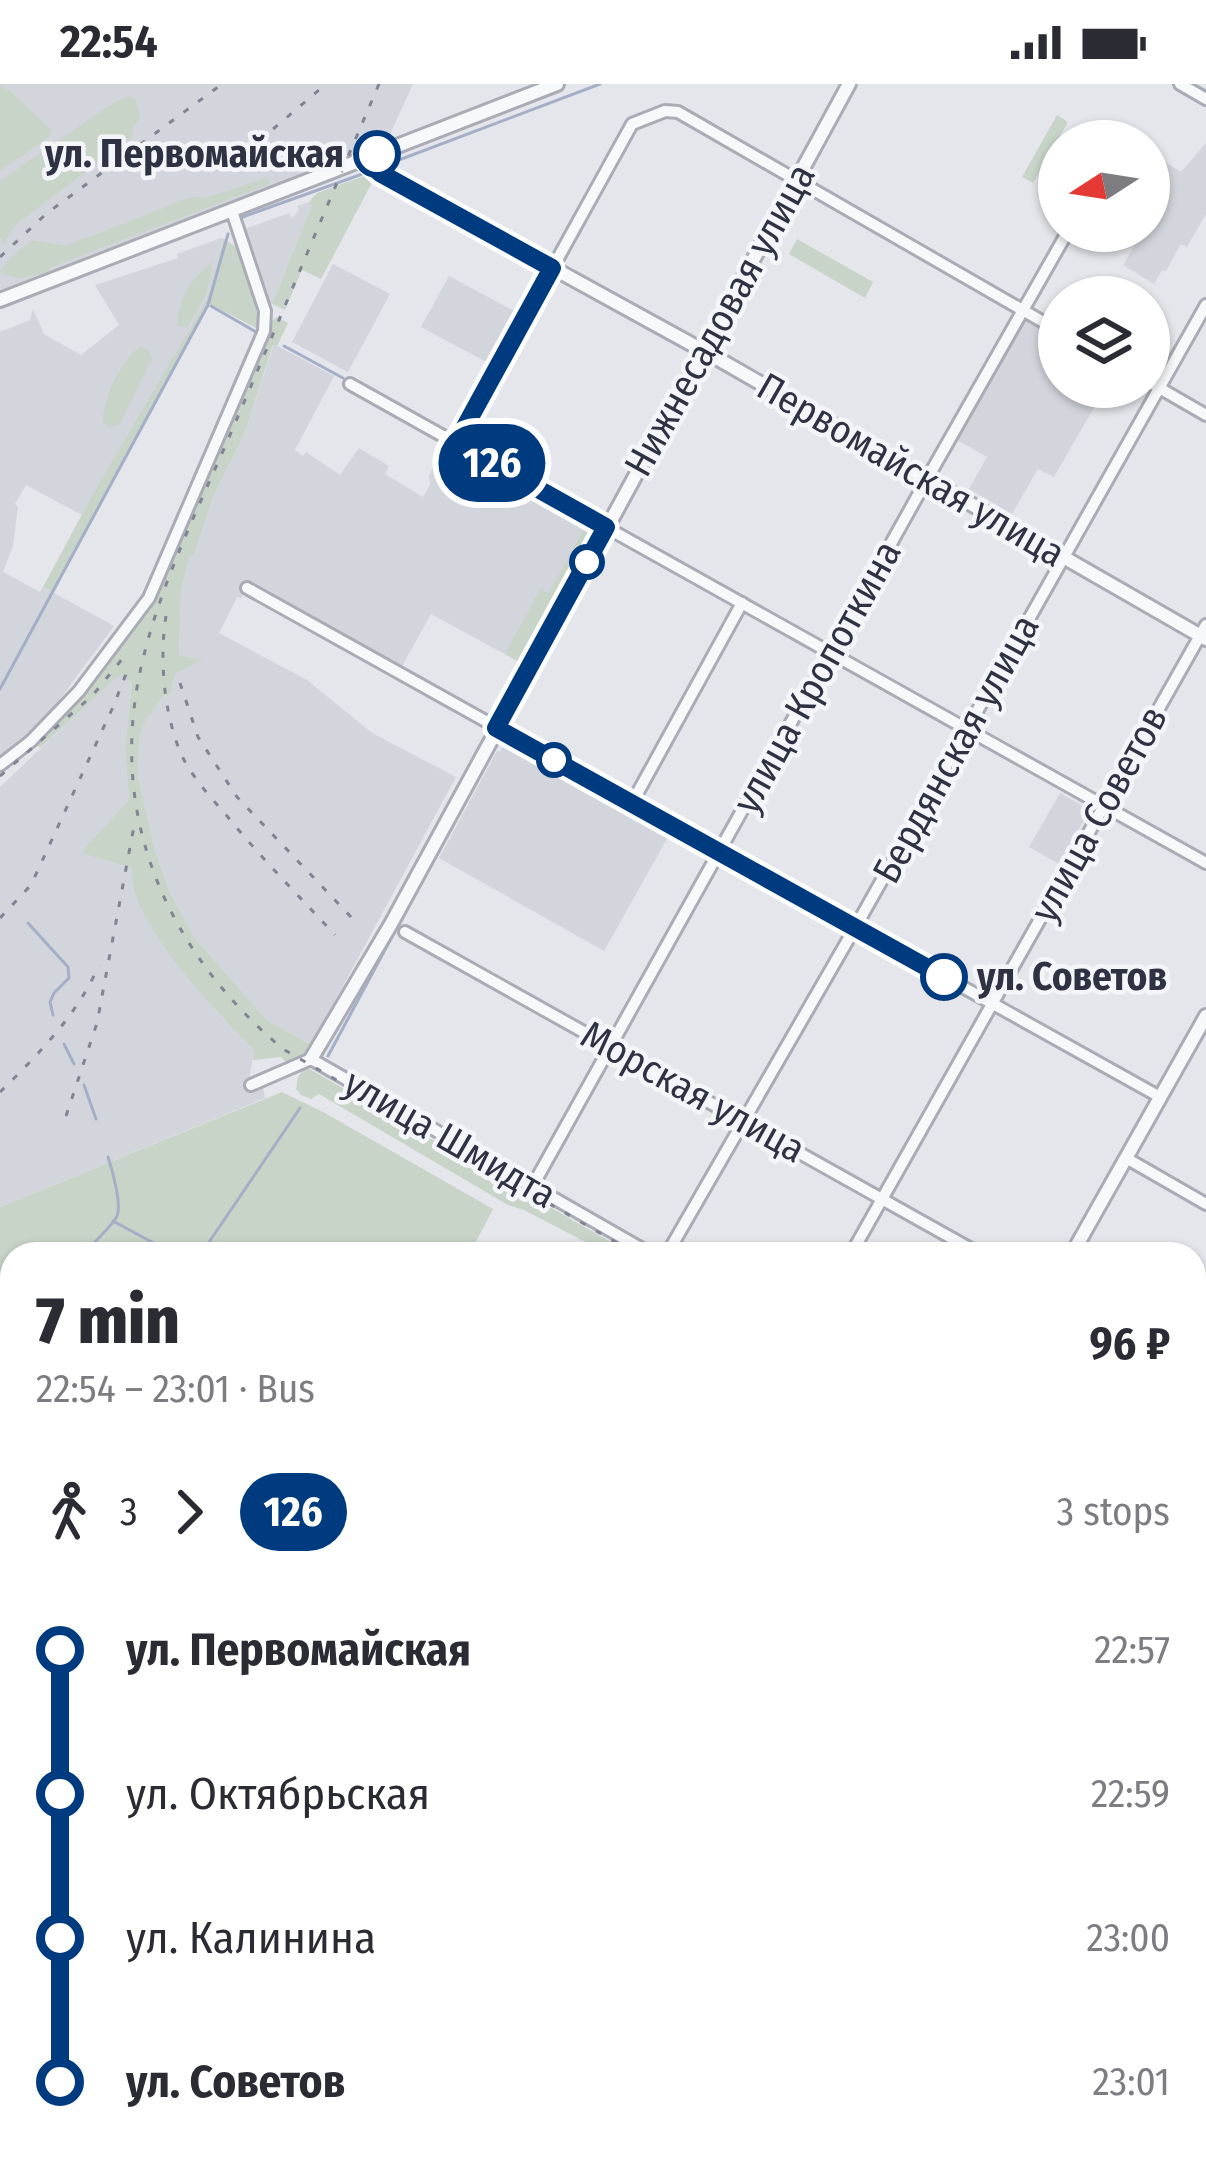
<!DOCTYPE html>
<meta charset="utf-8">
<style>
:root{--surface:#fff;--page:#f2f2f3;--text:#2b2b33;--muted:#7c7c81}
body{margin:0;font-family:"Fira Sans Condensed",sans-serif;background:var(--page);color:var(--text);height:100vh;display:flex;flex-direction:column;font-size:45px;white-space:nowrap}
*{box-sizing:border-box;margin:0}
p{font-size:39px;color:var(--muted)}
.icon{flex:none;width:66px;height:66px;fill:none;stroke:currentColor;stroke-width:2;stroke-linecap:round;stroke-linejoin:round}
.map{position:relative;flex:1;overflow:hidden}
.details{position:absolute;left:0px;top:1158px;width:1206px;height:936px;display:flex;flex-direction:column;background:var(--surface);border-radius:36px 36px 0 0;box-shadow:0 3px 9px #0004}
.details>*{flex:none}
.badge{padding:0 24px;border-radius:39px;font-size:42px;line-height:78px}
.needle{width:78px;rotate:258deg}
.fabs{position:absolute;left:1038px;top:36px;display:grid;gap:24px}
.fabs a{display:grid;place-items:center;width:132px;height:132px;border-radius:50%;background:var(--surface);box-shadow:0 3px 9px #0004;font-size:60px}
.map>.badge{position:absolute;translate:-50% -50%;box-shadow:0 0 0 6px #fff}
.legs{display:flex;align-items:center;gap:18px;height:132px;padding:0 36px;font-size:39px}
.legs p{margin-inline-start:auto}
.head{display:flex;align-items:center;justify-content:space-between;height:204px;padding:0 36px}
h1{font-size:66px;font-weight:800;line-height:90px}
ul{padding:0 36px;list-style:none}
li{display:flex;align-items:center;gap:42px;height:144px;font-size:45px}
li i{display:grid;place-items:center;width:18px;height:100%;margin:0 15px;background:currentColor}
li i::after{content:'';width:30px;height:30px;margin:-15px;border:9px solid;border-radius:50%;background:var(--surface)}
li p{margin-inline-start:auto}
li:first-child i{background:linear-gradient(#0000 50%,currentColor 0)}
li:last-child i{background:linear-gradient(currentColor 50%,#0000 0)}
.status{display:flex;justify-content:space-between;align-items:center;height:84px;padding:0 60px;background:var(--surface);direction:ltr}
.status svg{height:33px;fill:currentColor}
.map>svg:first-child{display:block}
.built{fill:#d3d5dd}
.green{fill:#c8d4c7}
.water{fill:#a4afc7}
.lines{fill:none;stroke-linecap:round;stroke-linejoin:round}
.stream{stroke:#a4afc7;stroke-width:3}
.minor-casing{stroke:#aaacb5;stroke-width:16}
.tertiary-casing{stroke:#aaacb5;stroke-width:18}
.minor{stroke:#f7f8fa;stroke-width:10}
.tertiary{stroke:#f7f8fa;stroke-width:12}
.rail{stroke:#808493;stroke-width:3;stroke-dasharray:6 12;stroke-linecap:butt}
.line-1-casing{stroke:#fff;stroke-width:27}
.line-1{stroke:#003b80;stroke-width:18}
.stop-1-dot{fill:#fff;stroke:#003b80;stroke-width:6}
.labels{text-anchor:middle;dominant-baseline:central;stroke-width:9;stroke-linejoin:round;paint-order:stroke}
.stop-label{font-size:39px;font-weight:bold;fill:#2e3242;stroke:#f4f5f8;text-anchor:end}
.street-label{font-size:39px;fill:#2e3242;stroke:#f4f5f8}
</style>
<div class="status"><b>22:54</b><svg viewBox="0 0 49 12"><path d="M0 12V9h3v3zM5 12V6h3v6zM10 12V3h3v9zM15 12V0h3v12zM26 1h20v11H26zM47 4h2v5h-2z"/></svg></div>
<div class="map">
<svg width="1206" height="2094" viewBox="0 0 1206 2094">
<rect width="100%" height="100%" fill="#e5e6eb"/>
<g class="built">
<path d="M0,0H413L387,57L0,206Z"/>
<path d="M1206,59V130L1187,163L1181,160L1166,187L1162,186L1154,200L1123,181L1136,159L1116,147H1149V73L1156,77L1159,74L1181,88Z"/>
<path d="M309,118L312,121L272,220L264,217L266,212L262,210L241,146L289,129L291,134L299,127L297,122Z"/>
<path d="M221,154L224,155L206,217L82,431L26,401L15,420L18,423L13,462L3,488L40,508L43,503L114,542L49,630L21,657L0,671V248L30,236L33,225L44,250L81,271L119,241L95,201L178,174L177,170Z"/>
<path d="M333,180L390,210L348,288L292,258Z"/>
<path d="M449,192L518,229L490,280L421,243Z"/>
<path d="M1026,236L1058,254L1059,303H1125L1113,323L1099,315L1054,393L1038,385L1012,430L969,405L987,373L957,356Z"/>
<path d="M274,260L334,292L295,366L303,372L306,368L340,391L359,364L389,382L385,390L423,413L430,401L429,392L433,383L438,386L441,381L445,383L452,368L592,445L519,578L431,530L401,584L252,497L241,514L237,513L219,549L307,596L372,649L456,693L311,961L267,936L195,854L169,807L154,763L138,692L139,655L145,638L163,612L171,610L175,590L201,577L179,571L181,508L189,471L194,470L213,413L244,351Z"/>
<path d="M118,591L132,598L125,665L129,717L83,767L85,770L132,784L214,925L254,966L249,997L253,1006L263,1003L265,1014L0,1123V703Z"/>
<path d="M503,663L668,753L604,867L439,774L497,667L499,668Z"/>
<path d="M1060,709L1090,726L1059,780L1029,763Z"/>
</g>
<g class="green">
<path d="M0,1L10,7L52,46L49,53L0,87Z"/>
<path d="M129,12L136,16L140,35L133,43L132,53L14,142L4,160L0,153V97L113,19Z"/>
<path d="M1057,31L1068,38L1033,99L1022,93Z"/>
<path d="M370,90L375,93L321,195L302,186L285,226L272,220L312,121L309,118L317,109Z"/>
<path d="M267,94L270,100L49,184L51,186C30,194 20,198 0,188L13,170L17,172L16,169L32,156L65,162L192,113L204,114Z"/>
<path d="M224,155L238,164L256,225L260,246L208,219L53,508L43,503L93,410L206,217Z"/>
<path d="M797,155L873,198L865,214L789,170Z"/>
<path d="M212,178C213,201 200,223 187,243L177,242C178,216 191,193 212,178Z"/>
<path d="M277,233L288,239L277,262L273,261L244,351L213,413L194,471L189,472L181,508L179,571L203,576L175,590L171,610L163,612L145,638L139,655L138,692L154,763L169,807L195,854L267,936L311,961L302,972L288,980L281,973L253,976L254,966C218,930 126,835 132,784L84,770L83,766L129,716L125,665L132,598L118,592L40,664L34,658L160,499L272,237Z"/>
<path d="M141,262L148,266L152,274L120,340L109,343L103,338C102,314 122,275 141,262Z"/>
<path d="M583,447L589,450L519,578L505,570L540,505L549,509Z"/>
<path d="M306,983L616,1161L619,1165L603,1167L524,1126L508,1121L319,1010L311,1015L301,1011L296,1005L298,993Z"/>
<path d="M282,1008L323,1028L493,1125L472,1165L480,1170H12V1261L0,1257V1123Z"/>
</g>
<path class="water" d="M0,1193L12,1201V2082H1194V1751L1197,1750L1206,1755V2094H0Z"/>
<g class="lines">
<g class="stream">
<path d="M1193,0L1206,7"/>
<path d="M383,82L600,0"/>
<path d="M240,134L368,88"/>
<path d="M211,222L256,248"/>
<path d="M284,262L343,294"/>
<path d="M0,605L208,221L228,150"/>
<path d="M28,839L68,883L69,894L54,909L50,918L53,931"/>
<path d="M64,960L74,980"/>
<path d="M328,972L488,674"/>
<path d="M84,1001L96,1035"/>
<path d="M113,1137L174,1170"/>
<path d="M86,1170C93,1157 112,1143 117,1132C122,1120 112,1085 108,1073"/>
<path d="M201,1170L300,1024"/>
</g>
<g class="minor-casing">
<g id="minor">
<path d="M1180,0L1206,15"/>
<path d="M1149,298L1206,331"/>
<path d="M350,300L1206,779"/>
<path d="M456,359L632,40L665,27L678,28L1059,247"/>
<path d="M247,504L1160,1013"/>
<path d="M0,681L31,657L79,607L149,514L264,247L265,227L232,127"/>
<path d="M632,719L742,519"/>
<path d="M405,848L980,1170"/>
<path d="M251,1001L311,975L651,1170"/>
<path d="M1126,1074L1206,1120"/>
<path d="M532,1103L927,395L1068,147"/>
<path d="M667,1170L860,835L1206,221"/>
<path d="M851,1170L1206,541"/>
<path d="M1194,1292L1206,1299"/>
<path d="M1194,1411L1206,1389"/>
</g>
</g>
<g class="tertiary-casing">
<g id="tertiary">
<path d="M365,75L380,89L713,272L1206,555"/>
<path d="M0,216L557,0"/>
<path d="M311,975L391,840L849,0"/>
<path d="M1072,1170L1206,932"/>
<path d="M1194,1478L1206,1484"/>
</g>
</g>
<use href="#minor" class="minor"/>
<use href="#tertiary" class="tertiary"/>
<g class="rail">
<path d="M379,0C331,112 284,225 236,337C203,415 163,492 143,575C105,728 165,866 283,965L636,1170"/>
<path d="M232,80L326,0"/>
<path d="M0,173L46,130L222,0"/>
<path d="M166,532C159,575 164,632 182,672C193,694 211,714 227,732C261,774 299,812 335,851"/>
<path d="M180,599L198,653L237,713L352,834"/>
<path d="M0,692L92,612L123,574"/>
<path d="M0,834L31,801L113,623L130,580"/>
<path d="M0,1008C38,971 78,930 99,881"/>
<path d="M66,1032L97,939L134,742"/>
<path d="M1194,1487L1206,1494"/>
</g>
</g>
<g class="lines">
<g class="line-1-casing">
<path id="line-1" d="M377,70L365,75L380,89L552,184L456,359L606,443L496,644L944,893"/>
</g>
<use href="#line-1" class="line-1"/>
</g>
<g class="stop-1-dot">
<circle cx="377" cy="70" r="21"/>
<circle cx="587" cy="478" r="15"/>
<circle cx="554" cy="676" r="15"/>
<circle cx="944" cy="893" r="21"/>
</g>
<g class="labels">
<g class="stop-label">
<text x="344" y="70">ул. Первомайская</text>
<text x="977" y="893" text-anchor="start">ул. Советов</text>
</g>
<g class="street-label">
<text transform="translate(720 236) rotate(-61)">Нижнесадовая улица</text>
<text transform="translate(911 386) rotate(30)">Первомайская улица</text>
<text transform="translate(817 593) rotate(-61)">улица Кропоткина</text>
<text transform="translate(956 665) rotate(-61)">Бердянская улица</text>
<text transform="translate(1099 730) rotate(-61)">улица Советов</text>
<text transform="translate(693 1008) rotate(29)">Морская улица</text>
<text transform="translate(450 1055) rotate(30)">улица Шмидта</text>
</g>
</g>
</svg>
<div class="fabs">
<a><svg class="needle" viewBox="-14 -14 28 28"><path d="M0-13l5 13h-10z" fill="#e53935"/><path d="M0 13l5-13h-10z" fill="#7c7c81"/></svg></a>
<a><svg class="icon" aria-label="layers" viewBox="0 0 24 24"><path d="M12 4l9 5-9 5-9-5zM3 14l9 5 9-5"/></svg></a>
</div>
<b class="badge" style="left:492px;top:379px;background:#003b80;color:#fff">126</b>
<section class="details">
<div class="head"><div><h1>7 min</h1><p>22:54 – 23:01 · Bus</p></div><b>96 ₽</b></div>
<div class="legs"><svg class="icon" aria-label="walk" viewBox="0 0 24 24"><circle cx="13" cy="4" r="2"/><path d="M13 8l-2 6 4 7M11 14l-3 7M7 12l3-4h3l4 4"/></svg>3<svg class="icon" aria-label="forward" viewBox="0 0 24 24"><path d="M9 5l7 7-7 7"/></svg><b class="badge" style="background:#003b80;color:#fff">126</b><p>3 stops</p></div>
<ul>
<li><i style="color:#003b80"></i><b>ул. Первомайская</b><p>22:57</p></li>
<li><i style="color:#003b80"></i><span>ул. Октябрьская</span><p>22:59</p></li>
<li><i style="color:#003b80"></i><span>ул. Калинина</span><p>23:00</p></li>
<li><i style="color:#003b80"></i><b>ул. Советов</b><p>23:01</p></li>
</ul>
</section>
</div>
